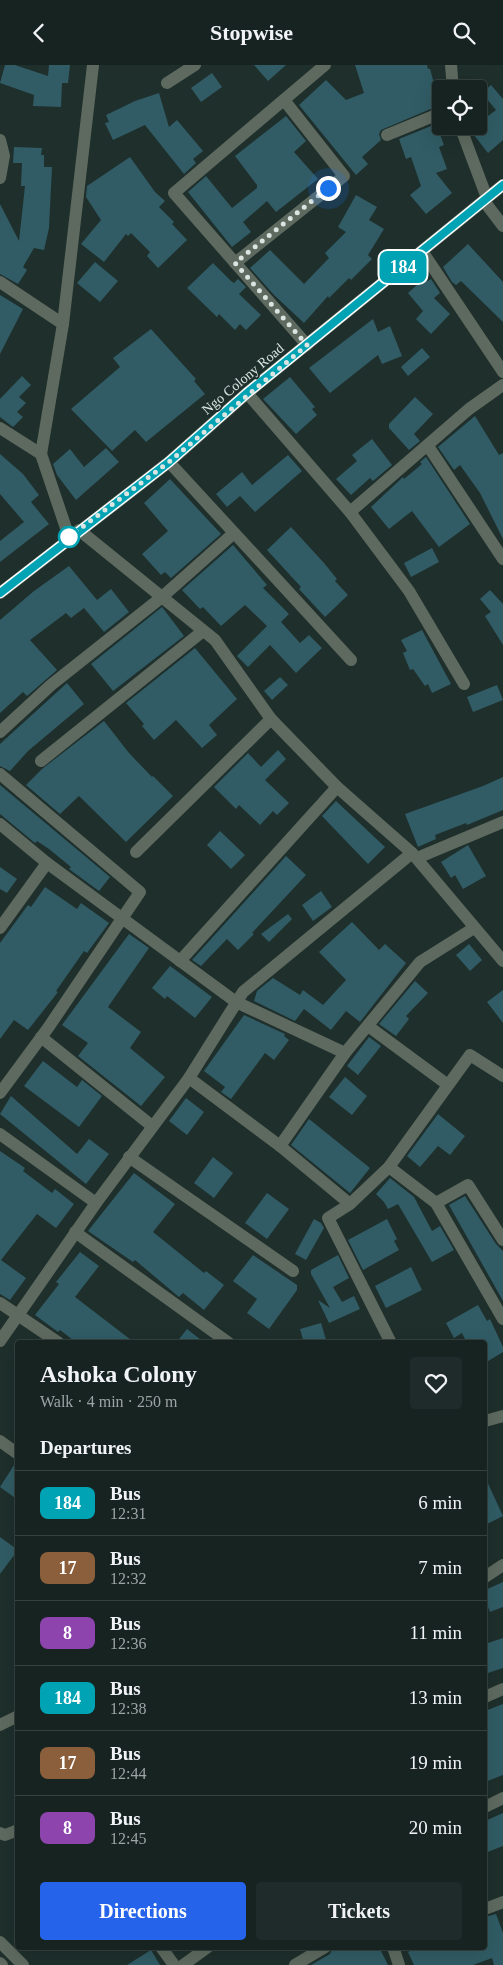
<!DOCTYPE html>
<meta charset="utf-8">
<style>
:root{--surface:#162321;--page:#1f2b2a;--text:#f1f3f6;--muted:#9ea4a5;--line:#35403f;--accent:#2563eb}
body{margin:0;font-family:"Times New Roman",serif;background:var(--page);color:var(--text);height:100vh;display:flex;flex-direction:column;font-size:19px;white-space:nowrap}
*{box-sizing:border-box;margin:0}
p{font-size:16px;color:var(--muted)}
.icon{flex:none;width:28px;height:28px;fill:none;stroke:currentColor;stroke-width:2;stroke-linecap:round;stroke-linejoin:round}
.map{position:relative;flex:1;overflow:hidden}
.side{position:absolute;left:15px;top:1275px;width:472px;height:610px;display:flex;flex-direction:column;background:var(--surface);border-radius:5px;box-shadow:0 5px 20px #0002,0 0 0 1px var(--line)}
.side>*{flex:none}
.badge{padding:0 10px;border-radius:8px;font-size:18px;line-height:32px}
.buttons{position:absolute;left:432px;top:15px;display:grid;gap:10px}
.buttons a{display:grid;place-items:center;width:55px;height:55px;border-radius:5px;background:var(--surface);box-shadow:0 5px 20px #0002,0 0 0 1px var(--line);font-size:25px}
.you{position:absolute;width:25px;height:25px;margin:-12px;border:4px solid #fff;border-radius:50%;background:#1a73e8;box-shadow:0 0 0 8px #1a73e833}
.map>.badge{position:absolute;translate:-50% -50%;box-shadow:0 0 0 2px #fff}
h2{padding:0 25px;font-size:19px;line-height:45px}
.round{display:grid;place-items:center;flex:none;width:52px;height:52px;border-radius:5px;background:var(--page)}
.overview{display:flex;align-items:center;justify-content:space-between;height:85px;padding:0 25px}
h1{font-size:24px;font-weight:700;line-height:38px}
.cta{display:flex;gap:10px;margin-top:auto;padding:10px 25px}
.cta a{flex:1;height:58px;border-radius:5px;background:var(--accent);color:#fff;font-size:20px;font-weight:700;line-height:58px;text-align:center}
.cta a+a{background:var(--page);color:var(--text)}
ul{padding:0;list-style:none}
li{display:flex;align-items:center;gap:15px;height:65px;padding:0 25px;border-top:1px solid var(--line)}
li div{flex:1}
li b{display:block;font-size:19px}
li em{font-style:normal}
li .badge{min-width:55px;font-weight:700;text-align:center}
header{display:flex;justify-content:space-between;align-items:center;height:65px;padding:0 25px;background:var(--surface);font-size:22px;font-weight:700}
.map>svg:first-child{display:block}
.building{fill:#315c65}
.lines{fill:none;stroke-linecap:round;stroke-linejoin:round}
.minor{stroke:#5e6a5f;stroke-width:12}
.line-casing{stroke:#fff;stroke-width:11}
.line{stroke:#00a3b4;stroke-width:8}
.walk{stroke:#dae5e2;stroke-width:5;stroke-dasharray:0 9}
.stop-dot{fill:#fff;stroke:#00a3b4;stroke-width:2.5}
.labels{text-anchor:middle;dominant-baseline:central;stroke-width:4;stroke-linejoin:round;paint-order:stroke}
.street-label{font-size:14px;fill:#dae5e2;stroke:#1e2f2c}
</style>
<header><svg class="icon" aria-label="back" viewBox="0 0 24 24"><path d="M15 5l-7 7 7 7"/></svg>Stopwise<svg class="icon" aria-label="search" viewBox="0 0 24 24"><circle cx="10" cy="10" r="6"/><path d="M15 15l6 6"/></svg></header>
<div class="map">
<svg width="503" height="1900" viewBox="0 0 503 1900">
<rect width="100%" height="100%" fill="#1e2f2c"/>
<g class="building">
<path d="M5,0H15L48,11L49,0H70L68,18H62L61,42L33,41L34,30L0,18Z"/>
<path d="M254,0H286L268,16Z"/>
<path d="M355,0H427L428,4H430L440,40L381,65L379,69L381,75L362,92L368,99L356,110L299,40L326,15L346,35L364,28Z"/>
<path d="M212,8L222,22L201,37L191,23Z"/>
<path d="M491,20L503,34V75L488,88L470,65L479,61V58L496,45L482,28Z"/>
<path d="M159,28L169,62L177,55L203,86L193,94L196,98L184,109L145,60L113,75L105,58L109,57L106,50L135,36Z"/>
<path d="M286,51L306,76L294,87L318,114L276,147L267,136L243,157L251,167L232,182L188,127L206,111L232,143L257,123V120L235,91Z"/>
<path d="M436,59L444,80L439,82L447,104L436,108L452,128L426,149L410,130L421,121L411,92L406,94L399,74Z"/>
<path d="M14,82L42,83L41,90H44V102H52L49,163L44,185L34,183L23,202L27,205L18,219L0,209V139L19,176L25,121H21L22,98H13Z"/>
<path d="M130,92L155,127L165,136L159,142L174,157L172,159L187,175L158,203L147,191L150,187L131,168L128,171L126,169L104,197L81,179L101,155L86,132L87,121Z"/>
<path d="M356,130L377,142L369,155L384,164L368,190L372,194L351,215L349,213L329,233L328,231L304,258L274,230L250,203L270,185L304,219L329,193L325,188L346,167L338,162Z"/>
<path d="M468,179L503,217V257L461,216L456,220L452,217L443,202Z"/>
<path d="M95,197L118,216L100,237L77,218Z"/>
<path d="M213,198L231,216L234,218L238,214L246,222L239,229L261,250L246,265L240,259L235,265L219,249L217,252L187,223Z"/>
<path d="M425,213L428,216L431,214L440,228L434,233L450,249L431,269L416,254L423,246L408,228Z"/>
<path d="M0,230L23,244L0,289Z"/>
<path d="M373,254L378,267L390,261L402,291L382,299L378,290L330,328L309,303Z"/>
<path d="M151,264L196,314L194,316L205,329L146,377L135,365L112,386L71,344L120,302L113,293Z"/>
<path d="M422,283L430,292L408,311L401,302Z"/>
<path d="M22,311L31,320L19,332L26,338L17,347L23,352L13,362L0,352V334Z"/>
<path d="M290,312L315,342L312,344L317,350L296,369L263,334Z"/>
<path d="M415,332L433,349L414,369L420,376L409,385L389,363V359Z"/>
<path d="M475,351L499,390L503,388V474L480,428L460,400L454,405L438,382Z"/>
<path d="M372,374L392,400L373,416L370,413L351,430L336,414L357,396L352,390Z"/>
<path d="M106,383L119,397L76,435L57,410L53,399L70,384L84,402Z"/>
<path d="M0,389L23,409L39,430L31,437L49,459L0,497V476L24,457L0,429Z"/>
<path d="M288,390L302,406L255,447L240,431L227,442L216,429L242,407L252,420Z"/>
<path d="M426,392L470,459L439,482L412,446L389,464L371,442L403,412L404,414L422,399L420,397Z"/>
<path d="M170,414L221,469L171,513L165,507L161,510L142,489L168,466L144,438Z"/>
<path d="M291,462L324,498L337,514L335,516L348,530L325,552L299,524L301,522L267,485Z"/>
<path d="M233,480L267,520L263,523L289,549L281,557L300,578L309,570L322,583L296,608L270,580L248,602L237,591L267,561L245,540L221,561L203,542L200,544L182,525Z"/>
<path d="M432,483L439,497L411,512L404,498Z"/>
<path d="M69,501L97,535L111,524L129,547L104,567L84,543L71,553L66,548L30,575L57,605L27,631L23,627L0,648V555L34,526Z"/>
<path d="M490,525L503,539V580L485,551L491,547L480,534Z"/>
<path d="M162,542L184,571L113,626L91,599Z"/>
<path d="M422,565L451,619L432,628L428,619L425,621L413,604L410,605L403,588L407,586L401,575Z"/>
<path d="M195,583L237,634L209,660L217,670L202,683L176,655L154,675L142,661L144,659L126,638Z"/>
<path d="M280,612L288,620L272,635L264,626Z"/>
<path d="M67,618L84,639L28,686L10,706L0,701V679Z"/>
<path d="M497,620L503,635L473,647L467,632Z"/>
<path d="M104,656L129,688L152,712L153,711L173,731L126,777L79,731L60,749L26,720L42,704Z"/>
<path d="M278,685L286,694L265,715L289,738L277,750L273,746L260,760L239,740L236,744L214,722L248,688L261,702Z"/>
<path d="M503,712V745L467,760L466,758L435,770L436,774L418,782L405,749L483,721Z"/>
<path d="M0,720L110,812L99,826L69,804L71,802L49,784L37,776L35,778L0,749Z"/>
<path d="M336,736L385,782L368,799L322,751Z"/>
<path d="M220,766L245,790L231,804L207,780Z"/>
<path d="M468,780L486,811L463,824L455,810L451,813L441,797Z"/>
<path d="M286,791L306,810L252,868L254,869L238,885L227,874L201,901L192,895Z"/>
<path d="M0,802L17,814L7,828L0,824Z"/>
<path d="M45,822L77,844L81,838L109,858L87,888L84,886L56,926L58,927L28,965L14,955L0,974V878L28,840L31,842Z"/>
<path d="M321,826L332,842L313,856L302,840Z"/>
<path d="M288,849L292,854L269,877L261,869Z"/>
<path d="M352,857L379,885L385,879L406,898L360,957L346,946L331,965L304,944L295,956L254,936L257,926L273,913L300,930L303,925L323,940L346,915L319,887Z"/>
<path d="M129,869L149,883L108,942L141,967L130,983L165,1012L141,1041L78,991L88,978L62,960Z"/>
<path d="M469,879L482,895L470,906L456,890Z"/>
<path d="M170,901L212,932L195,953L167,931L165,934L152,923Z"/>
<path d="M415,916L428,928L406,951L409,954L396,971L379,959Z"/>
<path d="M503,925V958L487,937Z"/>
<path d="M244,950L285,969L284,971L289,975L274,995L265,988L231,1034L221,1027L225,1022L204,1006Z"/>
<path d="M369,972L381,981L358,1010L347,1001Z"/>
<path d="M43,996L77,1022L82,1015L102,1031L79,1062L24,1021Z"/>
<path d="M345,1012L367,1031L352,1050L329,1032Z"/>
<path d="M11,1031L77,1089L89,1074L109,1089L86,1119L0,1049Z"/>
<path d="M186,1033L204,1047L187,1070L169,1056Z"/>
<path d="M438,1049L465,1071L450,1090L438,1081L420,1102L407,1091Z"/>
<path d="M309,1054L370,1103L350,1128L291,1080Z"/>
<path d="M0,1086L25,1103L23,1106L52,1128L55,1124L74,1139L56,1163L37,1149L1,1195L26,1213L10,1235L0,1229Z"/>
<path d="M213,1092L233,1108L214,1133L194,1118Z"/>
<path d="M134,1108L175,1139L153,1167L204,1208L206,1206L224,1220L204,1245L183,1228L179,1232L135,1195L133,1197L88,1166Z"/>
<path d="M390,1113L414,1132L432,1166L440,1161L454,1185L432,1197L398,1139L388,1144L384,1137L376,1129Z"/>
<path d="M267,1128L289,1144L267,1174L245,1158Z"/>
<path d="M465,1131L496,1179L503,1186V1236L449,1140Z"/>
<path d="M314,1154L321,1158L324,1163L306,1195L295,1189Z"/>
<path d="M387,1154L397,1174L394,1176L399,1185L363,1205L348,1175Z"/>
<path d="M80,1187L99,1201L75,1232L135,1278H77L60,1265L58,1267L35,1250L59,1219L56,1217Z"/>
<path d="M253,1190L297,1220V1225L269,1264L247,1248L257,1234L233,1216Z"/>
<path d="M338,1190L349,1213L333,1222L342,1237L354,1231L360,1244L329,1258L318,1235L330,1243L311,1209V1205Z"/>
<path d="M411,1202L422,1225L386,1243L375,1221Z"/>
<path d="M478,1240L487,1256L490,1254L503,1282V1287L485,1298V1278H467L462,1268L454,1273L446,1258Z"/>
<path d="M321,1258L327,1278H304L300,1264Z"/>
<path d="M187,1264L205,1278H176Z"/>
<path d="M16,1397H18V1435L0,1422Z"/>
<path d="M485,1412L503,1451L485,1460Z"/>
<path d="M0,1472L18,1485L0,1509Z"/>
<path d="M503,1517V1542L490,1547L485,1534V1525Z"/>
<path d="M503,1573V1603L485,1609V1579Z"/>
<path d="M503,1639V1710L485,1717V1646Z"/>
<path d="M503,1748V1781L485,1788V1756Z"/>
<path d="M496,1849L503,1868V1900H494L492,1893L473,1900H414L408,1887L419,1882H485V1852Z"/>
<path d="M333,1882H379L388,1900H311L330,1889Z"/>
<path d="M151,1885L160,1900H127Z"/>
</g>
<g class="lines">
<g class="minor">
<path d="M451,0L453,24"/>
<path d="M167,18L195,0"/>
<path d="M460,61L487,133"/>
<path d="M387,70L441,48"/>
<path d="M0,75L4,91L0,113"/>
<path d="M484,136L503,161"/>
<path d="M422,186L503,307"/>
<path d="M235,198L344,111L284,35"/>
<path d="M0,217L63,259"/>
<path d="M307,280L174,128L325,0"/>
<path d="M247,328L350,447L469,344L503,320"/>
<path d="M0,363L41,389L69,472"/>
<path d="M428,381L503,494"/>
<path d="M41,389L63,259L93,0"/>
<path d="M169,397L351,595"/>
<path d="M350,447L409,526L464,619"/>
<path d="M79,465L215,575L271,654L337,722L412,788L503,896"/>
<path d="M0,528L169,397L247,328L503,120"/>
<path d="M0,667L51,620L162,532L234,468"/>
<path d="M41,696L203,566"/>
<path d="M0,709L140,827L48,963L0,1028"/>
<path d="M0,759L47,798L236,937L345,988"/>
<path d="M136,787L271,654"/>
<path d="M417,793L503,757"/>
<path d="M0,863L47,798"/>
<path d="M180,896L337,722"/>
<path d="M368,961L448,1020"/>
<path d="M41,972L152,1061"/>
<path d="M189,1013L280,1081L350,1139L389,1102L470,990L503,1011"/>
<path d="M0,1069L96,1138"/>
<path d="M280,1081L345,988L420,897L474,863"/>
<path d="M129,1092L293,1206"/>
<path d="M389,1102L436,1138L468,1120L503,1175"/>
<path d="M436,1138L503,1254"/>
<path d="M350,1139L328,1153L391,1278"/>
<path d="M75,1167L229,1278"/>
<path d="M0,1238L59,1278"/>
<path d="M0,1276L96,1138L189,1013L243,927L412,788"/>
<path d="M485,1356L503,1351"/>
<path d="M0,1376L18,1389"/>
<path d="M485,1512L503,1500"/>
<path d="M485,1632L503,1624"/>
<path d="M0,1660L18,1651"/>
<path d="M485,1742L503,1733"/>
<path d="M0,1768L5,1770L18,1765"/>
<path d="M485,1844L503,1837"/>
<path d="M0,1877L23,1900"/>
<path d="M161,1882L174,1900"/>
<path d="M393,1882L399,1900"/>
<path d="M0,1898L2,1900"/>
<path d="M183,1900L208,1882"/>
<path d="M295,1900L325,1882"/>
</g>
</g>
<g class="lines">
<g class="line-casing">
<path id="line" d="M0,528L169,397L247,328L503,120"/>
</g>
<use href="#line" class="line"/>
<path class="walk" d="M69,472L169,397L307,280L235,198L328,123"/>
</g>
<circle class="stop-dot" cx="69" cy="472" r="10"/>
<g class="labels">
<g class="street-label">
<text transform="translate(243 314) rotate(-40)">Ngo Colony Road</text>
</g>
</g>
</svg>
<div class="buttons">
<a><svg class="icon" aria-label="locate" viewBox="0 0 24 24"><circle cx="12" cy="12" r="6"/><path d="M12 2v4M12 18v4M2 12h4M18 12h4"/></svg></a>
</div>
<div class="you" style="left:328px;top:123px"></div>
<b class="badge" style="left:403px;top:202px;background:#00a3b4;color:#fff">184</b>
<section class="side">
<div class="overview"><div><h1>Ashoka Colony</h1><p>Walk · 4 min · 250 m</p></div><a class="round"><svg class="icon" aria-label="heart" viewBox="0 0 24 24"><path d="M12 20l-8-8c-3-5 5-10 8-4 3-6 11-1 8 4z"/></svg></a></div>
<h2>Departures</h2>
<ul>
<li><span class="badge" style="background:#00a3b4;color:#fff">184</span><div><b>Bus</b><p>12:31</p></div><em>6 min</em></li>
<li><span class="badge" style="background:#8b5e3c;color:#fff">17</span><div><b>Bus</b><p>12:32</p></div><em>7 min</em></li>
<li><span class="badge" style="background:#8e44ad;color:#fff">8</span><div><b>Bus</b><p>12:36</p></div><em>11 min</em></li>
<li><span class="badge" style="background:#00a3b4;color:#fff">184</span><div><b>Bus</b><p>12:38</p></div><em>13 min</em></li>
<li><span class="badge" style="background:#8b5e3c;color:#fff">17</span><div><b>Bus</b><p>12:44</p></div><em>19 min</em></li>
<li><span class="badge" style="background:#8e44ad;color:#fff">8</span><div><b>Bus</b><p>12:45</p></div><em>20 min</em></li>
</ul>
<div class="cta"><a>Directions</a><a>Tickets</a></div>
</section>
</div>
